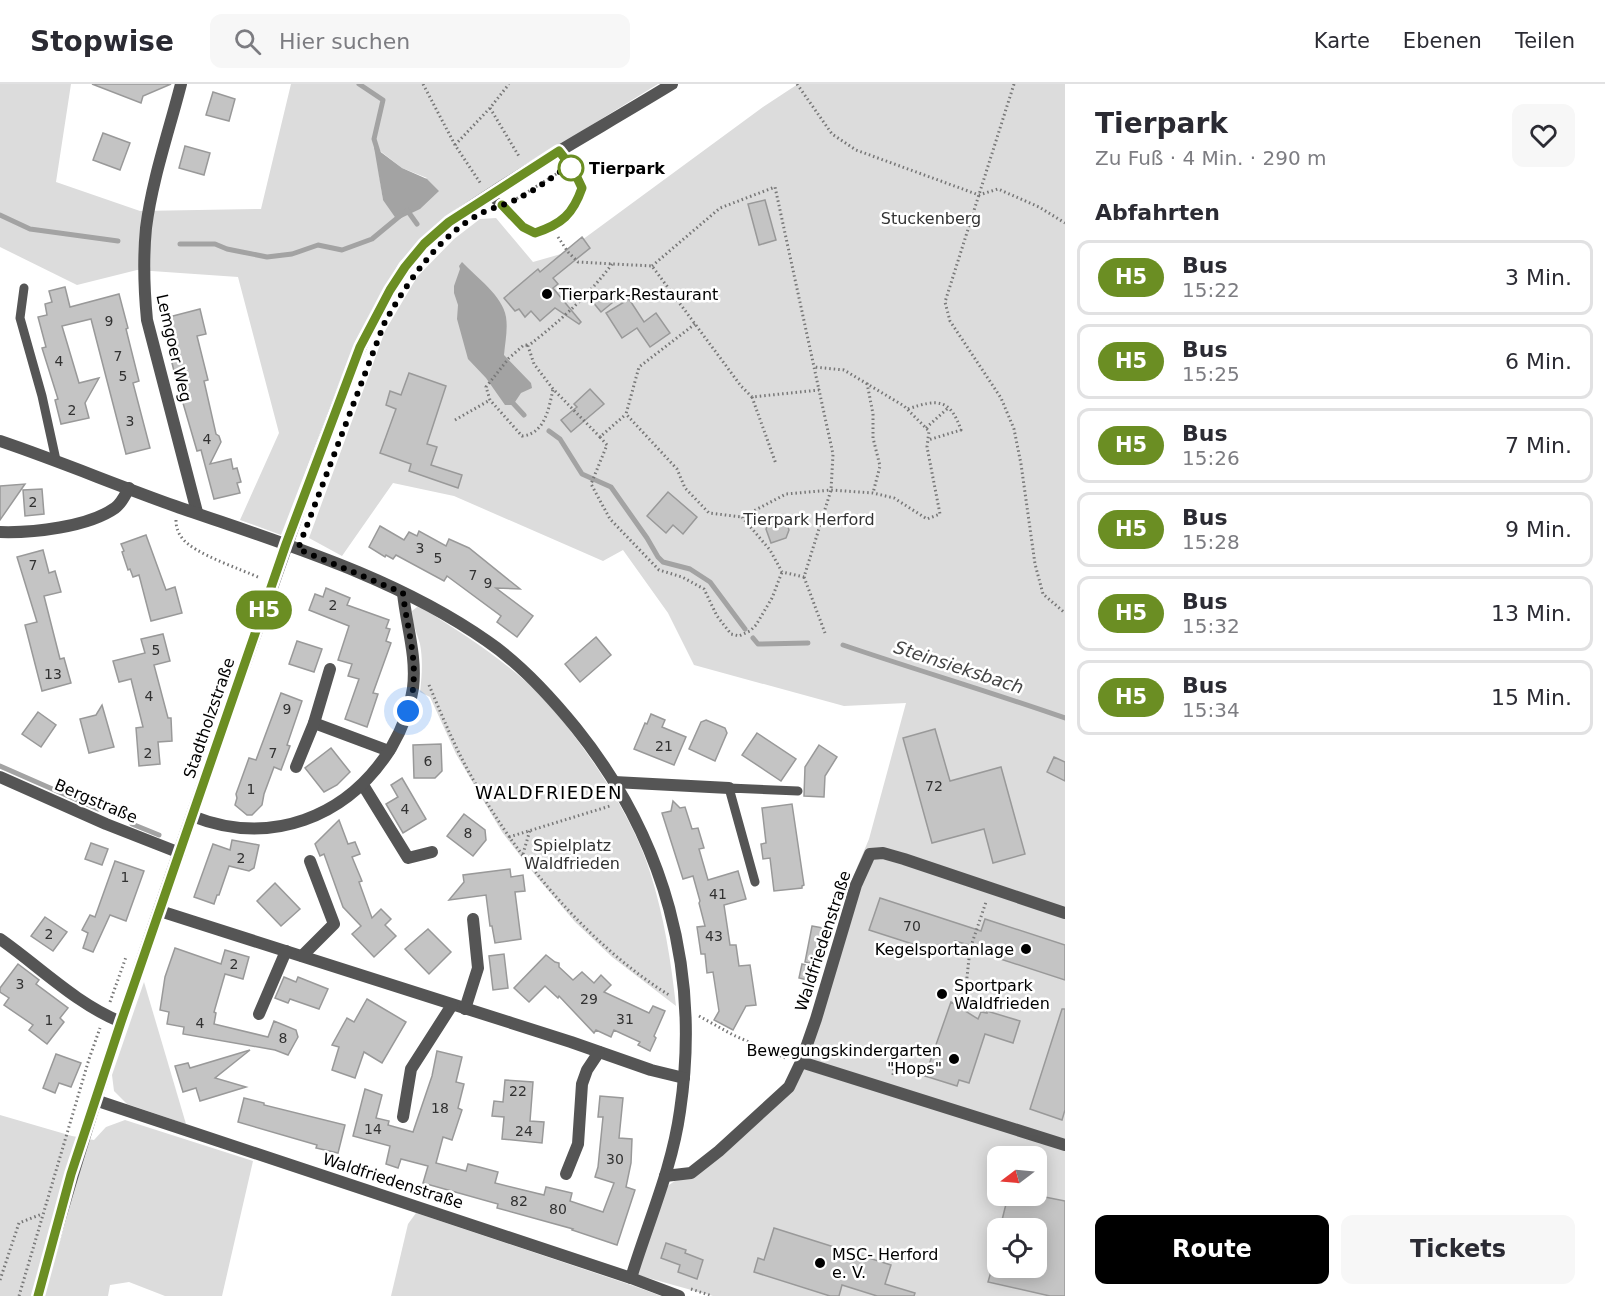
<!DOCTYPE html>
<html lang="de">
<meta charset="utf-8">
<style>
:root{--surface:#fff;--page:#f7f7f7;--text:#2b2b33;--muted:#7c7c81;--line:#e1e1e2;--accent:#000}
body{margin:0;font-family:"DejaVu Sans",sans-serif;background:var(--page);color:var(--text);height:100vh;display:flex;flex-direction:column;font-size:22px;white-space:nowrap}
*{box-sizing:border-box;margin:0}
p{font-size:20px;color:var(--muted)}
.icon{flex:none;width:33px;height:33px;fill:none;stroke:currentColor;stroke-width:2;stroke-linecap:round;stroke-linejoin:round}
.map{position:relative;flex:1;overflow:hidden}
.side{display:flex;flex-direction:column;background:var(--surface);width:540px}
.side>*{flex:none}
.badge{padding:0 12px;border-radius:20px;font-size:21px;line-height:39px}
.needle{width:39px;rotate:254deg}
.buttons{position:absolute;left:987px;top:1062px;display:grid;gap:12px}
.buttons a{display:grid;place-items:center;width:60px;height:60px;border-radius:12px;background:var(--surface);box-shadow:0 3px 15px #0003;font-size:30px}
.you{position:absolute;width:30px;height:30px;margin:-15px;border:4px solid #fff;border-radius:50%;background:#1a73e8;box-shadow:0 0 0 9px #1a73e833}
.map>.badge{position:absolute;translate:-50% -50%;box-shadow:0 0 0 3px #fff}
h2{padding:0 30px;font-size:22px;line-height:54px}
.round{display:grid;place-items:center;flex:none;width:63px;height:63px;border-radius:12px;background:var(--page)}
.headline{display:flex;align-items:center;justify-content:space-between;height:102px;padding:0 30px}
h1{font-size:28px;font-weight:700;line-height:45px}
.cta{display:flex;gap:12px;margin-top:auto;padding:12px 30px}
.cta a{flex:1;height:69px;border-radius:12px;background:var(--accent);color:#fff;font-size:24px;font-weight:700;line-height:69px;text-align:center}
.cta a+a{background:var(--page);color:var(--text)}
ul{padding:0;list-style:none}
li{display:flex;align-items:center;gap:18px;height:75px;margin:0 12px 9px;padding:0 18px;border:3px solid var(--line);border-radius:12px}
li div{flex:1}
li b{display:block;font-size:22px}
li em{font-style:normal}
li .badge{min-width:66px;font-weight:700;text-align:center}
header{display:flex;align-items:center;gap:36px;box-sizing:border-box;height:84px;padding:0 30px;background:var(--surface);border-bottom:2px solid var(--line)}
header strong{font-size:28px}
nav{display:flex;gap:33px;margin-inline-start:auto;font-size:21px}
.search{width:420px;height:54px;background:var(--page);display:flex;align-items:center;gap:15px;box-sizing:border-box;padding:0 21px;border-radius:12px;color:var(--muted);font-size:22px}
main{display:flex;flex:1;min-height:0}
.map>svg:first-child{display:block}
.green{fill:#dcdcdc;fill-rule:evenodd}
.water{fill:#a3a3a3}
.lines{fill:none;stroke-linecap:round;stroke-linejoin:round}
.stream{stroke:#a3a3a3;stroke-width:5}
.building{fill:#c4c4c4;stroke:#999;stroke-width:1.5}
.path{stroke:#777;stroke-width:3;stroke-dasharray:1.5 3;stroke-linecap:butt}
.service{stroke:#555;stroke-width:9}
.minor{stroke:#555;stroke-width:12}
.tertiary{stroke:#555;stroke-width:12}
.line-casing{stroke:#fff;stroke-width:14}
.line{stroke:#6b8e23;stroke-width:9}
.walk{stroke:#000;stroke-width:6;stroke-dasharray:0 10.8}
.stop-dot{fill:#fff;stroke:#6b8e23;stroke-width:3}
.poi-dot{fill:#000;stroke:#fff;stroke-width:2}
.labels{text-anchor:middle;dominant-baseline:central;stroke-width:5;stroke-linejoin:round;paint-order:stroke}
.number-label{font-size:14px;fill:#313131}
.stop-label{font-size:16px;font-weight:bold;fill:#000;stroke:#fff;text-anchor:start}
.park-label{font-size:16px;fill:#333;stroke:#fff}
.poi-label{font-size:16px;fill:#000;stroke:#fff;text-anchor:start}
.street-label{font-size:16px;fill:#000;stroke:#fff}
.water-label{font-size:18px;font-style:italic;fill:#444;stroke:#fff}
.neighbourhood-label{font-size:18px;letter-spacing:1.5px;fill:#000;stroke:#fff}
</style>
<header>
<strong>Stopwise</strong>
<div class="search"><svg class="icon" aria-label="search" viewBox="0 0 24 24"><circle cx="10" cy="10" r="6"/><path d="M15 15l6 6"/></svg>Hier suchen</div>
<nav><a>Karte</a><a>Ebenen</a><a>Teilen</a></nav>
</header>
<main>
<div class="map">
<svg width="1065" height="1212" viewBox="0 0 1065 1212">
<rect width="100%" height="100%" fill="#fff"/>
<g class="green">
<path d="M0,0H71L56,98L140,127L261,125L291,0H658L499,98L445,133L399,179L356,256L281,451L240,436L279,349L238,193L137,186L77,201L0,163ZM375,63L402,84L427,94L383,116Z"/>
<path d="M798,0H1065V1212H713L634,1190L666,1103L694,1084L787,998L804,961L850,800L869,755L906,619L844,622L694,581L668,529L623,466L603,477L454,412L393,399L342,472L309,454L385,247L417,193L454,155L480,135L496,134L533,178L568,168L582,156L763,23ZM998,1072H1036V1112H998ZM998,1144H1036V1184H998Z"/>
<path d="M417,523L422,524C457,546 492,568 523,595C570,636 632,728 650,788C664,832 671,877 676,922L612,873L575,838L535,791L502,748L483,716L456,670L430,613L420,608C422,593 423,575 420,560C417,549 412,539 412,527Z"/>
<path d="M144,898L186,1040L127,1020L114,1007L112,991Z"/>
<path d="M0,1031L72,1052L94,1056L106,1043L125,1036L253,1077L222,1212H165L129,1198L110,1201L108,1212H0Z"/>
<path d="M416,1129L634,1202L661,1212H391L408,1140Z"/>
</g>
<g class="water">
<path d="M374,63L402,84L427,95L439,107L420,125L397,136L383,116Z"/>
<path d="M462,178C476,193 503,212 506,233C508,246 505,259 504,271L531,299L532,304L521,309L513,321H505L486,294L468,275L457,235L458,221L454,209V202L460,185L459,182Z"/>
</g>
<g class="lines">
<g class="stream">
<path d="M359,0L383,16L374,55L379,71"/>
<path d="M407,126L417,140"/>
<path d="M0,131L30,145L118,157"/>
<path d="M180,160H215L227,165L267,173L292,170L318,161L342,166L372,155L401,131"/>
<path d="M511,317L524,331"/>
<path d="M549,347L560,355L582,390L611,403L647,454L658,473L663,478L690,485L710,498L745,545"/>
<path d="M753,554L758,560L808,559"/>
<path d="M843,561C916,586 991,608 1065,634"/>
<path d="M0,682L98,725"/>
<path d="M132,740L159,751"/>
</g>
</g>
<g class="building">
<path d="M92,0H171L143,12L141,19Z"/>
<path d="M213,8L235,15L229,37L206,31Z"/>
<path d="M103,49L130,59L120,86L93,76Z"/>
<path d="M185,62L210,69L204,91L179,84Z"/>
<path d="M765,116L776,156L759,161L748,120Z"/>
<path d="M582,153L590,164L553,194L558,200L553,204L581,238L579,240L555,224L540,237L531,227L525,233L519,225L515,227L504,214L538,185L540,188Z"/>
<path d="M65,203L70,223L119,210L128,244L126,245L139,297L133,299L150,364L126,370L91,235L62,242L79,299L99,294L85,319L89,334L61,340L55,316L58,315L42,264L46,263L38,233L47,231L45,220L52,218L49,207Z"/>
<path d="M603,208L612,219L601,228L592,217Z"/>
<path d="M629,215L644,238L656,229L670,249L650,263L637,244L622,254L606,229Z"/>
<path d="M200,225L206,250L197,252L208,296L204,297L216,350L219,352L221,358L210,380L231,375L233,385L237,384L241,398L237,399L240,409L214,415L201,366L197,367L176,295L171,275L175,274L165,234Z"/>
<path d="M409,289L446,302L427,360L437,363L431,381L462,391L458,404L409,387L411,380L380,369L396,325L386,321L390,307L401,311Z"/>
<path d="M590,305L604,320L571,348L561,336L577,323L574,320Z"/>
<path d="M25,400L0,436V402Z"/>
<path d="M42,405L44,430L25,432L23,406Z"/>
<path d="M668,408L697,433L683,450L673,441L666,449L647,432Z"/>
<path d="M778,434L786,437L789,446L786,454L771,459L766,445L770,437Z"/>
<path d="M380,442L404,456L409,448L417,452L419,447L446,462L449,455L469,464L520,505L496,504L533,532L517,553L497,538L501,532L447,492L444,497L396,471L393,475L386,471L385,473L369,463Z"/>
<path d="M146,451L166,506L175,503L182,529L151,537L139,491L133,493L130,485L128,486L122,468L124,467L121,460Z"/>
<path d="M43,466L49,489L55,487L61,508L44,512L60,575L64,574L71,599L42,607L25,541L37,538L17,473Z"/>
<path d="M326,504L350,514L347,521L389,536L386,544L390,545L386,557L391,559L373,609L378,610L367,643L345,635L359,595L348,592L352,580L338,576L349,542L309,526L315,510L323,513Z"/>
<path d="M163,550L170,577L154,581L168,634H171L172,657L158,658L160,680L139,682L136,644L143,643L131,595L119,598L113,577L145,569L141,555Z"/>
<path d="M596,553L611,571L580,598L565,580Z"/>
<path d="M297,557L322,565L314,588L289,580Z"/>
<path d="M281,609L302,617L287,661L290,662L281,686L274,683L264,710L262,721L252,731H247L235,721L237,714L236,710L249,674L256,676Z"/>
<path d="M102,621L114,663L89,669L80,635L96,631Z"/>
<path d="M38,628L56,641L41,663L22,650Z"/>
<path d="M651,630L665,636L662,643L686,653L674,681L634,665L645,639L647,640Z"/>
<path d="M706,636L725,644L727,649L715,677L689,665L701,638Z"/>
<path d="M935,645L950,697L1001,683L1025,770L993,779L984,745L932,759L903,654Z"/>
<path d="M757,649L796,675L781,697L742,671Z"/>
<path d="M441,660L442,687L435,694H414L413,661Z"/>
<path d="M819,661L837,673L825,692L824,713L804,712L805,683Z"/>
<path d="M331,664L350,688L337,701L324,708L305,684Z"/>
<path d="M1054,673L1065,678V697L1047,688Z"/>
<path d="M402,694L426,735L403,749L386,720L398,713L391,701Z"/>
<path d="M673,717L680,724L685,723L692,745L698,744L704,764L699,765L708,796L738,787L746,815L724,821L730,861H736L739,882L750,881L756,921L746,922L733,946L714,936L719,927L713,888L707,889L705,870H701L697,843L705,842L699,819L700,817L693,792L683,795L662,729L671,727Z"/>
<path d="M792,720L804,801L802,802V804L774,807L770,774L763,775L761,760L766,759L762,724Z"/>
<path d="M464,730L485,746L486,756L473,772L447,752Z"/>
<path d="M339,736L348,760L355,758L360,770L352,773L362,797L359,798L372,834L381,825L391,835L385,841L396,852L374,873L352,850L361,842L343,823L324,770L320,772L315,760Z"/>
<path d="M232,756L259,761L254,784L249,787L229,782L219,811H217L214,820L194,813L213,760L230,766Z"/>
<path d="M91,759L108,765L102,781L85,775Z"/>
<path d="M115,777L144,787L126,837L110,831L93,868L83,864L88,849L82,846L90,831L95,833Z"/>
<path d="M510,785L511,793L523,791L525,807L515,808L521,855L495,859L492,842H490L486,811L449,816L464,798L463,791Z"/>
<path d="M275,799L300,825L281,842L257,817Z"/>
<path d="M880,814L981,847L985,835L1065,861V896L985,870L986,866L955,857L950,872L869,846Z"/>
<path d="M45,833L67,848L53,867L31,852Z"/>
<path d="M812,842L829,845L818,881L805,878Z"/>
<path d="M428,845L451,868L429,890L405,865Z"/>
<path d="M175,864L221,880L225,866L249,873L243,895L225,890L214,928L216,929L214,940L268,953L274,937L296,946L298,953L288,971L275,966L183,950L184,943L167,940L169,928L160,926L165,893Z"/>
<path d="M504,870L508,904L493,906L489,872Z"/>
<path d="M546,871L555,878L559,879V883L573,896L582,888L594,899L601,891L611,901L604,908L649,929L653,922L665,927L654,952L656,954L650,967L638,961L640,958L614,946L611,953L596,946L594,949L559,912L558,914L545,902L529,918L514,904Z"/>
<path d="M18,880L39,896L36,900L68,924L60,934L64,938L47,960L29,946L33,941L4,921L9,914L0,908V904Z"/>
<path d="M802,880L815,883L812,897L799,894Z"/>
<path d="M284,893L296,898L298,893L328,905L319,925L290,915L288,919L275,914Z"/>
<path d="M367,915L406,938L382,979L364,968L355,994L332,986L339,963L332,961L347,934L354,938Z"/>
<path d="M951,918L978,935L981,928L987,929V927L1020,937L1013,959L985,950L969,999L959,996L957,1002L925,992Z"/>
<path d="M1062,925H1065V1026L1062,1036L1030,1025Z"/>
<path d="M250,966L215,994L246,1003L200,1017L196,1004L183,1008L175,982L188,979L190,984Z"/>
<path d="M437,967L462,973L456,998L464,1000L458,1024L462,1026L452,1056L443,1053L436,1079L466,1087L468,1080L498,1088L495,1099L544,1111L546,1103L572,1109L570,1117L603,1128L614,1099L595,1093L598,1083L603,1033H598L600,1012L623,1014L619,1054L632,1055L631,1079L626,1103L635,1106L617,1161L572,1146L573,1145L497,1124L498,1120L423,1099L428,1082L401,1075L398,1084L386,1080L390,1062L353,1052L365,1005L382,1011L376,1034L389,1037L388,1041L413,1048L432,992Z"/>
<path d="M56,970L81,979L71,1003L59,999L55,1009L43,1004Z"/>
<path d="M505,996L533,998L530,1037L544,1038L542,1059L502,1055L504,1033L492,1032L494,1017L503,1018Z"/>
<path d="M244,1014L264,1019V1021L345,1041L338,1069L316,1064L317,1061L238,1038Z"/>
<path d="M1008,1112H1040L1065,1117V1212H1050L988,1198L992,1184H1036V1144H1000Z"/>
<path d="M774,1144L891,1181L885,1200L915,1209L914,1212H877L842,1201L839,1212H830L754,1188L758,1174L764,1176Z"/>
<path d="M666,1159L686,1166L685,1169L703,1176L697,1195L678,1188L680,1181L661,1174Z"/>
</g>
<g class="lines">
<g class="path">
<path d="M423,0L455,61L481,100"/>
<path d="M797,0L832,50L856,66L979,111L998,105L1039,123L1065,139"/>
<path d="M1014,0L945,218L950,237L1001,314L1014,345L1021,380L1035,480L1043,510L1065,529"/>
<path d="M490,24L520,74"/>
<path d="M455,61L490,24L509,0"/>
<path d="M513,117L561,87"/>
<path d="M558,153L568,168L578,178L652,182L741,302L752,313L819,306L833,370L831,406L804,493L782,488L770,466L742,433"/>
<path d="M612,180C589,211 559,238 528,262L534,280L553,305L600,353L625,331"/>
<path d="M652,182L720,124L775,103L819,306"/>
<path d="M695,240L639,283L626,330L677,385L685,404L709,429L742,433L786,410L831,406L873,409L894,414L927,435L940,430L927,363L929,347L904,322L844,286L814,283"/>
<path d="M527,261H524L509,274L486,303L490,316L522,352C545,350 549,324 553,305"/>
<path d="M867,299L873,330V354L880,382L873,409"/>
<path d="M752,313L776,380"/>
<path d="M908,325C937,315 950,314 961,346L928,356"/>
<path d="M455,336L490,316"/>
<path d="M926,344L948,324"/>
<path d="M600,353L607,361L591,400L610,435L659,486L682,493L704,505L717,532L731,550L739,552L750,547L756,541L772,514L782,488"/>
<path d="M176,436C176,443 178,449 182,454C194,470 241,485 260,494"/>
<path d="M804,493L825,549"/>
<path d="M429,601C443,634 456,666 474,697C520,778 589,861 669,911"/>
<path d="M509,753L610,722"/>
<path d="M523,770L530,746"/>
<path d="M965,912L970,865L986,818"/>
<path d="M110,918L126,873"/>
<path d="M699,932L733,951L788,975"/>
<path d="M893,991L897,961"/>
<path d="M0,1196L19,1139L42,1130"/>
<path d="M691,1205L712,1212"/>
<path d="M19,1212L89,975L100,944"/>
</g>
<g class="service">
<path d="M489,111C505,123 517,141 535,149C562,140 573,130 582,103L573,85L559,67"/>
<path d="M24,204L20,234L42,312L56,376"/>
<path d="M755,798L729,704L798,707"/>
</g>
<g class="minor">
<path d="M181,0C169,47 152,96 146,144C143,175 144,205 147,236L197,428"/>
<path d="M0,357C59,377 116,401 175,422C281,459 394,492 487,557C521,580 550,612 576,644C665,755 701,887 680,1027C672,1085 648,1138 631,1194"/>
<path d="M0,448C33,449 88,443 115,424C122,419 125,411 129,404"/>
<path d="M314,639L389,667"/>
<path d="M296,683L314,639L330,585"/>
<path d="M0,693L106,740L180,769"/>
<path d="M614,698L729,704"/>
<path d="M363,701L408,774L432,768"/>
<path d="M192,732C270,763 347,734 391,664C402,645 410,626 413,604C417,572 406,540 403,509"/>
<path d="M160,827L571,958L651,986L684,994"/>
<path d="M0,855C40,883 75,919 121,938"/>
<path d="M302,872L334,840L310,777"/>
<path d="M465,925L478,884L473,835"/>
<path d="M259,930L286,867"/>
<path d="M801,978L1065,1061"/>
<path d="M95,1016L631,1194L679,1212"/>
<path d="M403,1033L411,985L452,921"/>
<path d="M566,1090L578,1060L582,1000L587,986L599,968"/>
<path d="M665,1092L691,1089L719,1067L789,1003L801,978L816,935L856,801L870,770L883,769L904,775L1065,829"/>
</g>
<path class="tertiary" d="M38,1212C102,978 185,750 266,521C286,463 307,404 328,346C352,282 376,215 422,163C444,138 474,121 501,103C557,67 615,35 672,0"/>
</g>
<g class="lines">
<g class="line-casing">
<path id="line" d="M38,1212L71,1090L121,938L286,460L360,263L390,206L405,183L424,160L449,138L559,67L573,85L582,104C573,130 562,140 535,149L523,143L502,121"/>
</g>
<use href="#line" class="line"/>
<path class="walk" d="M408,627C410,619 413,611 413,603C417,572 406,540 403,509L298,465L384,240C405,201 439,151 480,130C492,123 507,121 519,114C537,105 553,93 569,81L573,85L571,84"/>
</g>
<circle class="stop-dot" cx="571" cy="84" r="12"/>
<g class="poi-dot">
<circle cx="547" cy="210" r="6"/>
<circle cx="1026" cy="865" r="6"/>
<circle cx="942" cy="910" r="6"/>
<circle cx="954" cy="975" r="6"/>
<circle cx="820" cy="1179" r="6"/>
</g>
<g class="labels">
<g class="number-label">
<text x="109" y="237">9</text>
<text x="118" y="272">7</text>
<text x="59" y="277">4</text>
<text x="123" y="292">5</text>
<text x="72" y="326">2</text>
<text x="130" y="337">3</text>
<text x="207" y="355">4</text>
<text x="33" y="418">2</text>
<text x="420" y="464">3</text>
<text x="438" y="474">5</text>
<text x="33" y="481">7</text>
<text x="473" y="491">7</text>
<text x="488" y="499">9</text>
<text x="333" y="521">2</text>
<text x="156" y="566">5</text>
<text x="53" y="590">13</text>
<text x="149" y="612">4</text>
<text x="287" y="625">9</text>
<text x="664" y="662">21</text>
<text x="148" y="669">2</text>
<text x="273" y="669">7</text>
<text x="428" y="677">6</text>
<text x="934" y="702">72</text>
<text x="251" y="705">1</text>
<text x="405" y="725">4</text>
<text x="468" y="749">8</text>
<text x="241" y="774">2</text>
<text x="125" y="793">1</text>
<text x="718" y="810">41</text>
<text x="912" y="842">70</text>
<text x="49" y="850">2</text>
<text x="714" y="852">43</text>
<text x="234" y="880">2</text>
<text x="20" y="900">3</text>
<text x="589" y="915">29</text>
<text x="625" y="935">31</text>
<text x="49" y="936">1</text>
<text x="200" y="939">4</text>
<text x="283" y="954">8</text>
<text x="518" y="1007">22</text>
<text x="440" y="1024">18</text>
<text x="373" y="1045">14</text>
<text x="524" y="1047">24</text>
<text x="615" y="1075">30</text>
<text x="519" y="1117">82</text>
<text x="558" y="1125">80</text>
</g>
<g class="stop-label">
<text x="589" y="84">Tierpark</text>
</g>
<g class="park-label">
<text x="931" y="134">Stuckenberg</text>
<text x="809" y="435">Tierpark Herford</text>
<text x="572" y="761">Spielplatz<tspan x="572" dy="18">Waldfrieden</tspan></text>
</g>
<g class="poi-label">
<text x="559" y="210">Tierpark-Restaurant</text>
<text x="1014" y="865" text-anchor="end">Kegelsportanlage</text>
<text x="954" y="901">Sportpark<tspan x="954" dy="18">Waldfrieden</tspan></text>
<text x="942" y="966" text-anchor="end">Bewegungskindergarten<tspan x="942" dy="18">"Hops"</tspan></text>
<text x="832" y="1170">MSC- Herford<tspan x="832" dy="18">e. V.</tspan></text>
</g>
<g class="street-label">
<text transform="translate(174 264) rotate(77)">Lemgoer Weg</text>
<text transform="translate(209 634) rotate(-71)">Stadtholzstraße</text>
<text transform="translate(96 717) rotate(23)">Bergstraße</text>
<text transform="translate(823 857) rotate(-72)">Waldfriedenstraße</text>
<text transform="translate(393 1097) rotate(18)">Waldfriedenstraße</text>
</g>
<g class="water-label">
<text transform="translate(959 583) rotate(18)">Steinsieksbach</text>
</g>
<g class="neighbourhood-label">
<text x="549" y="708">WALDFRIEDEN</text>
</g>
</g>
</svg>
<div class="buttons">
<a><svg class="needle" viewBox="-14 -14 28 28"><path d="M0-13l5 13h-10z" fill="#e53935"/><path d="M0 13l5-13h-10z" fill="#7c7c81"/></svg></a>
<a><svg class="icon" aria-label="locate" viewBox="0 0 24 24"><circle cx="12" cy="12" r="6"/><path d="M12 2v4M12 18v4M2 12h4M18 12h4"/></svg></a>
</div>
<div class="you" style="left:408px;top:627px"></div>
<b class="badge" style="left:264px;top:526px;background:#6b8e23;color:#fff">H5</b>
</div>
<section class="side">
<div class="headline"><div><h1>Tierpark</h1><p>Zu Fuß · 4 Min. · 290 m</p></div><a class="round"><svg class="icon" aria-label="heart" viewBox="0 0 24 24"><path d="M12 20l-8-8c-3-5 5-10 8-4 3-6 11-1 8 4z"/></svg></a></div>
<h2>Abfahrten</h2>
<ul>
<li><span class="badge" style="background:#6b8e23;color:#fff">H5</span><div><b>Bus</b><p>15:22</p></div><em>3 Min.</em></li>
<li><span class="badge" style="background:#6b8e23;color:#fff">H5</span><div><b>Bus</b><p>15:25</p></div><em>6 Min.</em></li>
<li><span class="badge" style="background:#6b8e23;color:#fff">H5</span><div><b>Bus</b><p>15:26</p></div><em>7 Min.</em></li>
<li><span class="badge" style="background:#6b8e23;color:#fff">H5</span><div><b>Bus</b><p>15:28</p></div><em>9 Min.</em></li>
<li><span class="badge" style="background:#6b8e23;color:#fff">H5</span><div><b>Bus</b><p>15:32</p></div><em>13 Min.</em></li>
<li><span class="badge" style="background:#6b8e23;color:#fff">H5</span><div><b>Bus</b><p>15:34</p></div><em>15 Min.</em></li>
</ul>
<div class="cta"><a>Route</a><a>Tickets</a></div>
</section>
</main>
